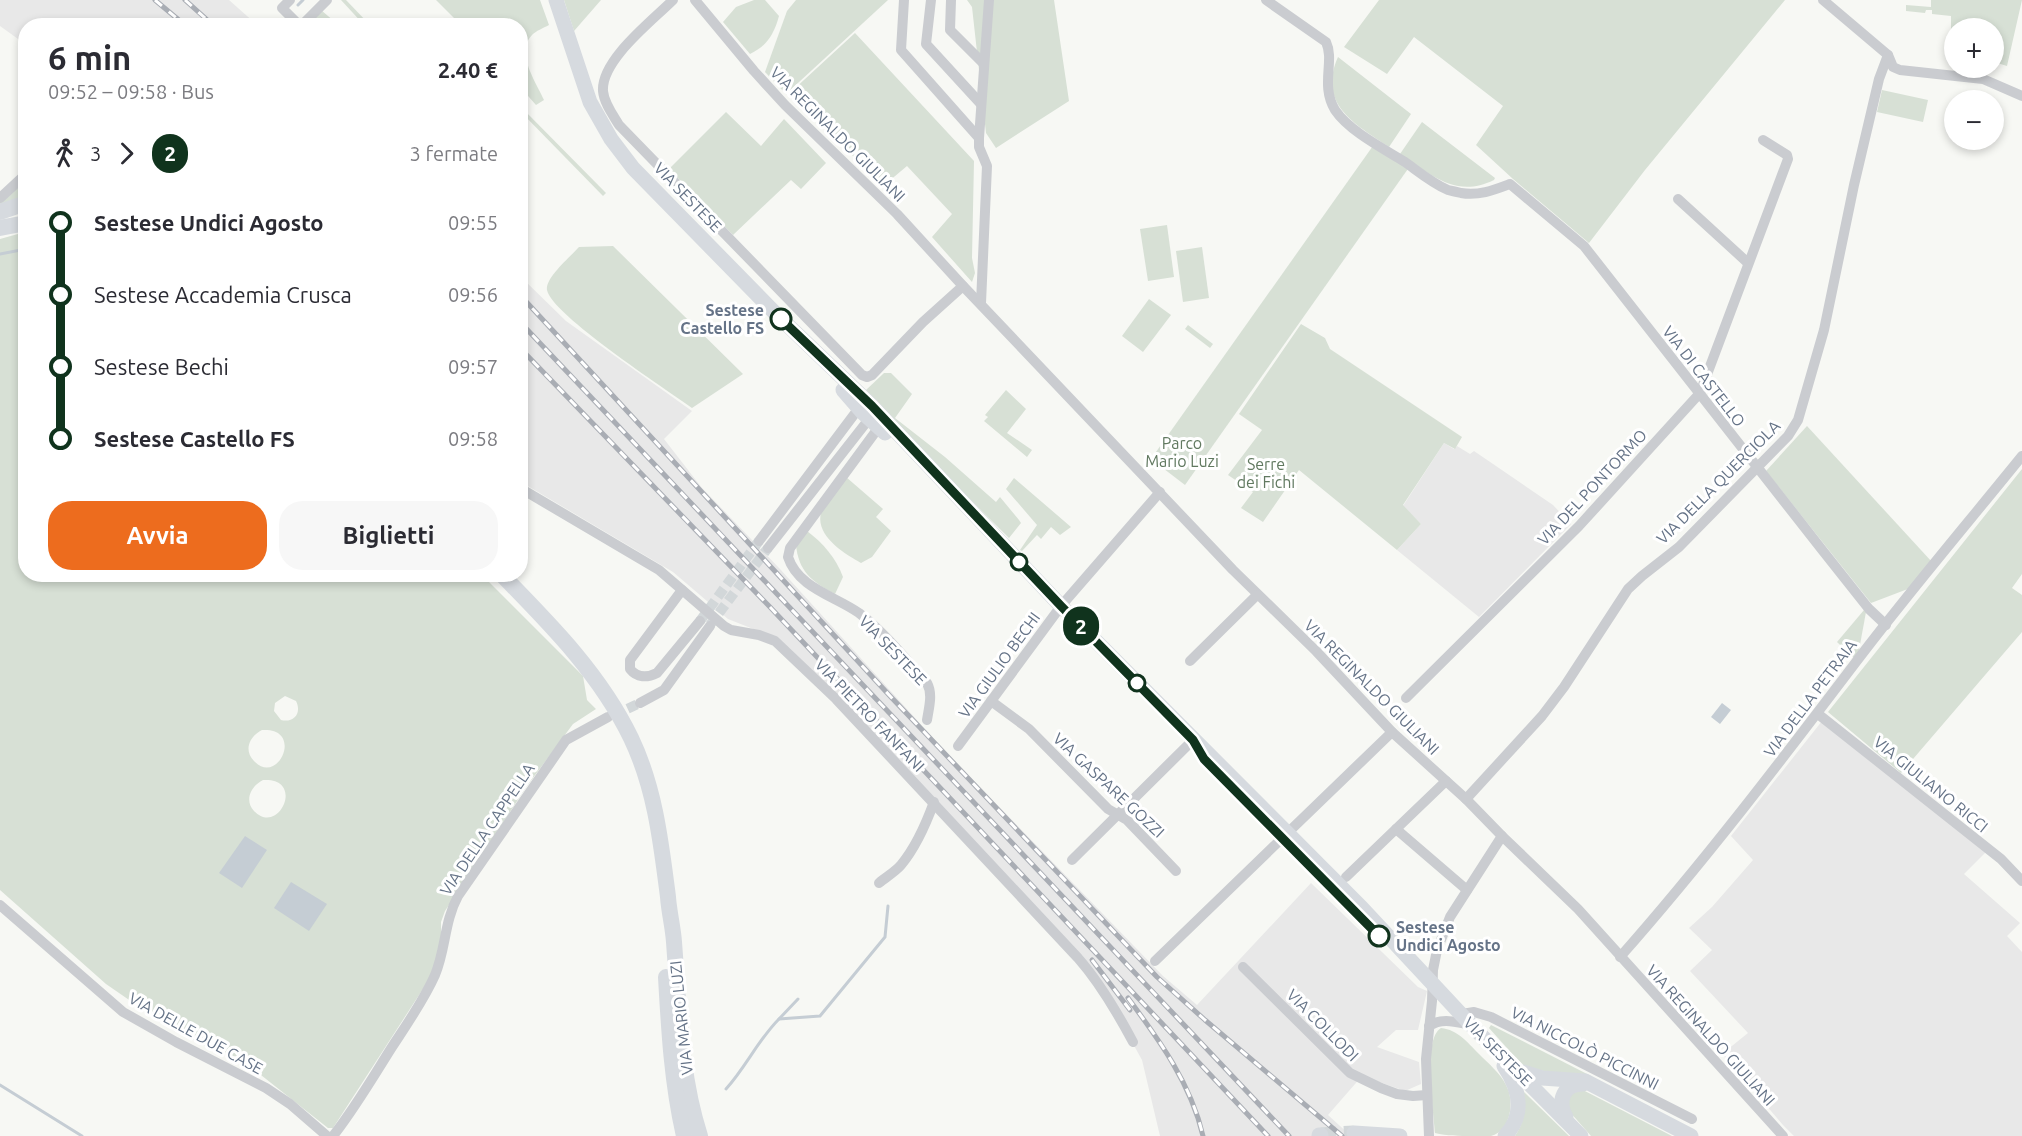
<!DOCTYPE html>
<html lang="it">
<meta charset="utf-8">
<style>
:root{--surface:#fff;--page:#f7f7f7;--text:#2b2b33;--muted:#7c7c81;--accent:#ed6c1e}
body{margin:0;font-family:Ubuntu,sans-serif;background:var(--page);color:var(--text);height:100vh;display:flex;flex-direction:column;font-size:22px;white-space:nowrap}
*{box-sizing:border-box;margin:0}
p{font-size:20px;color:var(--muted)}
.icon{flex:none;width:33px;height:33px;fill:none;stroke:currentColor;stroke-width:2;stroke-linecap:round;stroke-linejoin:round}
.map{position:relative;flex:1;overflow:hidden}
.panel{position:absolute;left:18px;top:18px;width:510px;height:564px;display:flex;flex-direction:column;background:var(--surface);border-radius:24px;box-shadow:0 3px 9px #0003}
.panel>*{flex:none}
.badge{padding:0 12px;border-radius:20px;font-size:21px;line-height:39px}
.tools{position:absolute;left:1944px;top:18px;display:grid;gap:12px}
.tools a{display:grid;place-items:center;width:60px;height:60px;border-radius:50%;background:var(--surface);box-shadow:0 3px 9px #0003;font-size:30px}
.map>.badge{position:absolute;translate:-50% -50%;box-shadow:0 0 0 3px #fff}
.legs{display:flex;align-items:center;gap:9px;height:66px;padding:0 30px;font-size:20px}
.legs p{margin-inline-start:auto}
.head{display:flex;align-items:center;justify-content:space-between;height:102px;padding:0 30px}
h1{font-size:33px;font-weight:700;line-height:45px}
.action{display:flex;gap:12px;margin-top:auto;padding:12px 30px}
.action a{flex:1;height:69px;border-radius:24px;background:var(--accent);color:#fff;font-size:24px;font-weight:700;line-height:69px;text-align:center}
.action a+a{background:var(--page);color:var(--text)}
ul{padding:0 30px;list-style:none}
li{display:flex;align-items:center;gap:21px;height:72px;font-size:22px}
li i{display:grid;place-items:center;width:9px;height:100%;margin:0 8px;background:currentColor}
li i::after{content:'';width:15px;height:15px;margin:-8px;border:4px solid;border-radius:50%;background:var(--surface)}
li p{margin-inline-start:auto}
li:first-child i{background:linear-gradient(#0000 50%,currentColor 0)}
li:last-child i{background:linear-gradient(currentColor 50%,#0000 0)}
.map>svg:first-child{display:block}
.built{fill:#e8e8e8}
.green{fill:#d7e0d5;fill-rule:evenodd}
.water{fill:#c5cdd4}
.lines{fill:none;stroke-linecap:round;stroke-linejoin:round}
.stream{stroke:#c5cdd4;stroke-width:3}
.street-tunnel{stroke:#d2d7d9;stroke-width:10;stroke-dasharray:10 5;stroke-linecap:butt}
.secondary-tunnel{stroke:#d2d7d9;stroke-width:15;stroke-dasharray:15 8;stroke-linecap:butt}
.street{stroke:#caccd0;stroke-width:10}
.secondary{stroke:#d6dadf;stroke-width:15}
.primary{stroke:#d6dadf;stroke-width:16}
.rail-casing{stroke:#a9adb4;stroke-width:5}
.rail{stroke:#fff;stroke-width:3;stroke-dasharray:9;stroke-linecap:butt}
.line-1-casing{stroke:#fff;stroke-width:14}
.line-1{stroke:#10331d;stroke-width:9}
.stop-1-dot{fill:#fff;stroke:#10331d;stroke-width:3}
.labels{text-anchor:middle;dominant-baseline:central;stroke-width:6;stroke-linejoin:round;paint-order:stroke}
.street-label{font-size:16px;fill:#657387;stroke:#fff}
.stop-label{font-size:16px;font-weight:bold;fill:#657387;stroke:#fff;text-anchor:end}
.park-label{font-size:16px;fill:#617960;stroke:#fff}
</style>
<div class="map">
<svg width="2022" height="1136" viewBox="0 0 2022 1136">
<rect width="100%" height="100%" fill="#f7f8f4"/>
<g class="built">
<path d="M0,0H229L257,25L26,26L25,44L0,26Z"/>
<path d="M520,276L566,321L692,411L664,439L702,488L780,569L944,750L1163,976L1197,1005L1311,883L1418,987L1427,991L1418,1030H1396L1377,1047L1419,1062L1421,1084L1405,1091L1362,1076L1328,1115L1351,1136H1160L1142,1060L1096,977L776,638L728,619L673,572L521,482Z"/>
<path d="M1444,443L1454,449L1457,446L1470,454L1474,451L1553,505L1571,524L1479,617L1397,550L1421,524L1403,506Z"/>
<path d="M1826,716L1990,848L1964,874L2020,923L2007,936L2022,952V1136H1794L1783,1125L1722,1054L1748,1033L1690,971L1712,950L1689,928L1712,907L1753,860L1731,836Z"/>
</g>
<g class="green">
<path d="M341,0H346L370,25H364Z"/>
<path d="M436,0H540L549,25C543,28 536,31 532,35C515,53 536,82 544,100L536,105L521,88L520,26L461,25Z"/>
<path d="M564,0H601L574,31Z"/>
<path d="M754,0H765L779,16C774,34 767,46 750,54L723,22L736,7Z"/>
<path d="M796,0H888L786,94L765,72L787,11Z"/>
<path d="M967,0H1054L1069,101L996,148L986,133L972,7Z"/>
<path d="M1379,0H1785L1645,170L1589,243L1513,179L1476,145L1503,106L1414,37L1387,74L1344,47Z"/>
<path d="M1931,0H2022L2007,66L1994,62V28H1954V31H1951V16L1932,14V10H1926L1925,13L1906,11V5L1931,7Z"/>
<path d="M321,10L335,22L341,18L348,25L307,26Z"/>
<path d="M855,33L974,161L972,258L975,273L972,282L932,237L952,214L907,166L882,187L792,91Z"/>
<path d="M1338,57L1411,114L1389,147C1355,124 1317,104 1338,57Z"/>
<path d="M1882,90L1928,100L1923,122L1877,112Z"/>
<path d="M520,106L606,193L603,196L521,112Z"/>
<path d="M726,112L761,146L784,119L826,163L801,189L791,180L733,235L669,169Z"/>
<path d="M1422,122L1495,178L1494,180C1455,199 1431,174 1400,154Z"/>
<path d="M1375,143L1410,166L1185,485L1151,459Z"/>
<path d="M25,179V199L0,209V202Z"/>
<path d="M1167,225L1174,277L1148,281L1140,229Z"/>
<path d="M25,232L26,574L482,575L583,676L587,700L596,709L573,724L527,786L445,911L441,922V946L430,978L333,1128H328L252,1068L174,1031L106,984L0,890V239ZM285,696L296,701C302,713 294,723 281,720L274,711L275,703ZM262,730C305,727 278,787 254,761C243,750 250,736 262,730ZM263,780C306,777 279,837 254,811C244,800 251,786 263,780Z"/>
<path d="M613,246L743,374L692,408C666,389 552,315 547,290C545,278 571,256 579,247Z"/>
<path d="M1202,247L1209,298L1183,302L1176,251Z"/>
<path d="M1149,299L1171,315L1143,352L1122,336Z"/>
<path d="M1301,324L1325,338L1330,349L1462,437L1455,449L1444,443L1403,505L1421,524L1397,550L1299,470L1263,522L1241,508L1253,492L1228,475L1262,430L1239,414Z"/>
<path d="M1188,325L1213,344L1210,348L1185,329Z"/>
<path d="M884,373H891L912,394L895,418L945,457L996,502L1000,497L1019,520L1021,523L1009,538L888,418L866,390Z"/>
<path d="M1006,390L1026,409L1007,433L1032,450L1027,457L984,421L988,417L985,415Z"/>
<path d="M1807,426L1932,562L1913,587L1871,603L1766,471Z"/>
<path d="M2022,469V574L2012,588L2022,595V632L1901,773L1828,712Z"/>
<path d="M846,477L883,509L876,517L891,531L872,557L861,563C845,554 815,536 821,513C823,503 840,486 846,477Z"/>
<path d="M1014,478L1071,527L1060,535L1051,527L1041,539L1037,535L1022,551L1020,550L1037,525L1006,489Z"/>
<path d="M807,531C823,543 836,558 843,577L835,594C812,582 798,571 796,544Z"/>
<path d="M1864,610L1866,612L1857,661L1837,642Z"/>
<path d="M1491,1025L1591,1076H1568L1524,1067L1489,1028Z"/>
<path d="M1441,1028C1458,1030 1467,1042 1479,1054C1488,1063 1500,1073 1506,1085C1515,1101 1511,1131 1491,1136C1485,1136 1478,1136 1472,1136C1459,1136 1447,1136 1435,1133C1434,1112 1422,1039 1441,1028Z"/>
<path d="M1581,1089L1672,1136H1591L1569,1111L1567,1097Z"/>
<path d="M1523,1091L1569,1136H1515C1525,1121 1526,1108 1523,1091Z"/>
</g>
<g class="water">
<path d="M1722,703L1731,710L1720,724L1711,717Z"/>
<path d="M245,836L267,850L242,888L219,873Z"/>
<path d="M291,882L327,904L309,931L274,908Z"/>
</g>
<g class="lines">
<g class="stream">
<path d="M298,5L303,0"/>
<path d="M0,254L26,249"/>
<path d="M779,1019L798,999"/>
<path d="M0,1085L82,1136"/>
<path d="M726,1089C746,1067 758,1040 779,1019L820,1016L885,937L888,906"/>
</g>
<g class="street-tunnel">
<path d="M700,621L759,541"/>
<path d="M710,625L768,548"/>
<path d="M614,715L640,703"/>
</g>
<path class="secondary-tunnel" d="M1321,1135L1354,1133"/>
<g class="street">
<path d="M290,0L282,8L300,26"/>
<path d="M673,0C652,21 601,60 603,91C604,103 613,115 619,125L862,375L867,377L872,375L923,322L963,286"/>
<path d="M695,0L754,71L785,105L897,214L963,286L1233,570L1316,651L1392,732L1466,799L1502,836L1578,909L1783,1136"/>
<path d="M904,0L901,50L979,138"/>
<path d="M931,0L926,44L981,104"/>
<path d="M951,0L950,30L984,64"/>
<path d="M1266,0L1326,42C1335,61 1320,85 1335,110C1349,131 1384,149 1405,162C1419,172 1432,183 1448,190C1452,191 1457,192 1461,193C1479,196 1494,190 1510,184L1584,246L1823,551L1869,609L1886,625"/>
<path d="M1823,0L1888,55L1893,67L1900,70L1983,79L2022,96"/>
<path d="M301,26L327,0"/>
<path d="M0,198L26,174"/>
<path d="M1678,199L1748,263"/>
<path d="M981,303L987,166L979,147V138L989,0"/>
<path d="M879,427L790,548L788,557C798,588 835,596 859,613C884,632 906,659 927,683C933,694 929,707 927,720"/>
<path d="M520,488L659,570L724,626L731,630L759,635L775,641L836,699L1078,958C1100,983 1117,1012 1133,1042"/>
<path d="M759,541L859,408L863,411"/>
<path d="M768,548L869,419L865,413"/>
<path d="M682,590L630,660V669C637,678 647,678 657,673L700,621"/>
<path d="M1190,661L1257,595"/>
<path d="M1406,698L1579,526L1700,393L1788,159L1787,155L1763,140"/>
<path d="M991,701L1029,729L1108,809L1127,820L1176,871"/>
<path d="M640,703L664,690L710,626"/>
<path d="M1818,714L2001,859L2022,881"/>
<path d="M958,746L1061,606L1160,492"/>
<path d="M1466,799L1542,716L1564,687L1628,589L1642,576L1679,547L1788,436L1798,420L1824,330L1854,185L1879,79L1888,55"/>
<path d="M1396,829L1467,890"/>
<path d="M1072,860L1193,740L1197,746"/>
<path d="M1310,866L1375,932"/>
<path d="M1346,877L1446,781"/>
<path d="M879,883C886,877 895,872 901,865C916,847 926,824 934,802"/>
<path d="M0,905L123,1012L176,1042L266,1088L290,1104L327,1136"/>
<path d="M1620,957C1704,862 1780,762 1856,662C1909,592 1967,524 2022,456"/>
<path d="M1155,961L1392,732"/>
<path d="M1243,967L1350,1073L1381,1088L1397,1094L1413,1096L1427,1095"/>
<path d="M1462,1014L1474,1012L1491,1017L1692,1119"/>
<path d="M1429,1026C1442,1017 1456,1022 1471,1025"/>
<path d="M333,1136C355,1108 373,1077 392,1047C407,1024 424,1000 435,975C446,949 444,922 458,896L566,740L608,717"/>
<path d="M1429,1136L1426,1059L1432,1001L1433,970L1437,950L1450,917L1502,836"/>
</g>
<g class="secondary">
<path d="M556,0L590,102L611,139L633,168L776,314L872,406L1061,606L1362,908L1472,1026L1581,1136"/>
<path d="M843,390L863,413L885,433"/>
<path d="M1504,1066C1519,1088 1526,1114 1505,1136"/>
<path d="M1523,1072L1542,1078L1585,1081L1691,1136"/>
<path d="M1566,1117C1557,1101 1563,1084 1583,1084"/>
<path d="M1354,1133L1400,1136"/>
<path d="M1319,1135H1321"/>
</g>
<g class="primary">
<path d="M0,212L26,203"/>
<path d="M0,228L26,223"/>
<path d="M501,574C550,624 600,674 631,738C655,788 661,842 668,897C669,912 673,927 674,942C679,1007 680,1074 700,1136"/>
<path d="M666,977C669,1031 672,1084 684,1136"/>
</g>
<g class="rail-casing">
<g id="rail">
<path d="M155,0L186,26"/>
<path d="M185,0L214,26"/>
<path d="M520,295L890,696L1157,977L1205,1020L1342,1136"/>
<path d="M520,322L1289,1136"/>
<path d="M520,348L769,606L1268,1136"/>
<path d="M1092,960L1130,1010"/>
<path d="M1128,998C1160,1041 1191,1084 1203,1136"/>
</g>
</g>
<use href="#rail" class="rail"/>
</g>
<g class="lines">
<g class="line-1-casing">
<path id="line-1" d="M781,319L872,406L1061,606L1193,740L1204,759L1379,936"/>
</g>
<use href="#line-1" class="line-1"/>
</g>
<g class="stop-1-dot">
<circle cx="781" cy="319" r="10"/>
<circle cx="1019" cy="562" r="8"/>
<circle cx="1137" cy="683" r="8"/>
<circle cx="1379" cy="936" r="10"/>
</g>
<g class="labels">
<g class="street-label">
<text transform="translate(838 134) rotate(45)">VIA REGINALDO GIULIANI</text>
<text transform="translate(688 197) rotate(46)">VIA SESTESE</text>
<text transform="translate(1704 376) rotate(52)">VIA DI CASTELLO</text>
<text transform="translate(1718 482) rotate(-45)">VIA DELLA QUERCIOLA</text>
<text transform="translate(1592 487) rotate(-47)">VIA DEL PONTORMO</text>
<text transform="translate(893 650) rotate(46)">VIA SESTESE</text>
<text transform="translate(999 665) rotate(-54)">VIA GIULIO BECHI</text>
<text transform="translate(1372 687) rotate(45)">VIA REGINALDO GIULIANI</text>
<text transform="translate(1810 698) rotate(-53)">VIA DELLA PETRAIA</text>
<text transform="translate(870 715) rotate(46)">VIA PIETRO FANFANI</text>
<text transform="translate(1931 784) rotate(39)">VIA GIULIANO RICCI</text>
<text transform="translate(1109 785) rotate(43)">VIA GASPARE GOZZI</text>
<text transform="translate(487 829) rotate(-56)">VIA DELLA CAPPELLA</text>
<text transform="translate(681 1018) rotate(-96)">VIA MARIO LUZI</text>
<text transform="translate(1323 1025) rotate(45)">VIA COLLODI</text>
<text transform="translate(196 1033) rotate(29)">VIA DELLE DUE CASE</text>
<text transform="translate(1711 1035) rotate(48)">VIA REGINALDO GIULIANI</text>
<text transform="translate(1585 1048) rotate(27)">VIA NICCOLÒ PICCINNI</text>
<text transform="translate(1498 1051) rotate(45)">VIA SESTESE</text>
</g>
<g class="stop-label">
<text x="764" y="310">Sestese<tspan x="764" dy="18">Castello FS</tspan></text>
<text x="1396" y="927" text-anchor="start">Sestese<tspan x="1396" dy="18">Undici Agosto</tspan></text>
</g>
<g class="park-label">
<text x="1182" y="443">Parco<tspan x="1182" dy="18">Mario Luzi</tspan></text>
<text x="1266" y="464">Serre<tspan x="1266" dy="18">dei Fichi</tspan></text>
</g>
</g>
</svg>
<div class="tools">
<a>+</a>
<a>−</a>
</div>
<b class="badge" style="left:1081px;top:626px;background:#10331d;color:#fff">2</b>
<section class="panel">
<div class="head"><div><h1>6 min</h1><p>09:52 – 09:58 · Bus</p></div><b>2.40 €</b></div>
<div class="legs"><svg class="icon" aria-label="walk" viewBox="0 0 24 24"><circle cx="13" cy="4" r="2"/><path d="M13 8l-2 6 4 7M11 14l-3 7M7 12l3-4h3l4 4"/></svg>3<svg class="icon" aria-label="forward" viewBox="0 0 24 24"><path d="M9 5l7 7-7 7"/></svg><b class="badge" style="background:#10331d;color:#fff">2</b><p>3 fermate</p></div>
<ul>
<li><i style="color:#10331d"></i><b>Sestese Undici Agosto</b><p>09:55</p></li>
<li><i style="color:#10331d"></i><span>Sestese Accademia Crusca</span><p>09:56</p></li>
<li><i style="color:#10331d"></i><span>Sestese Bechi</span><p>09:57</p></li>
<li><i style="color:#10331d"></i><b>Sestese Castello FS</b><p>09:58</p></li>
</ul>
<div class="action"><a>Avvia</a><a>Biglietti</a></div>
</section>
</div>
